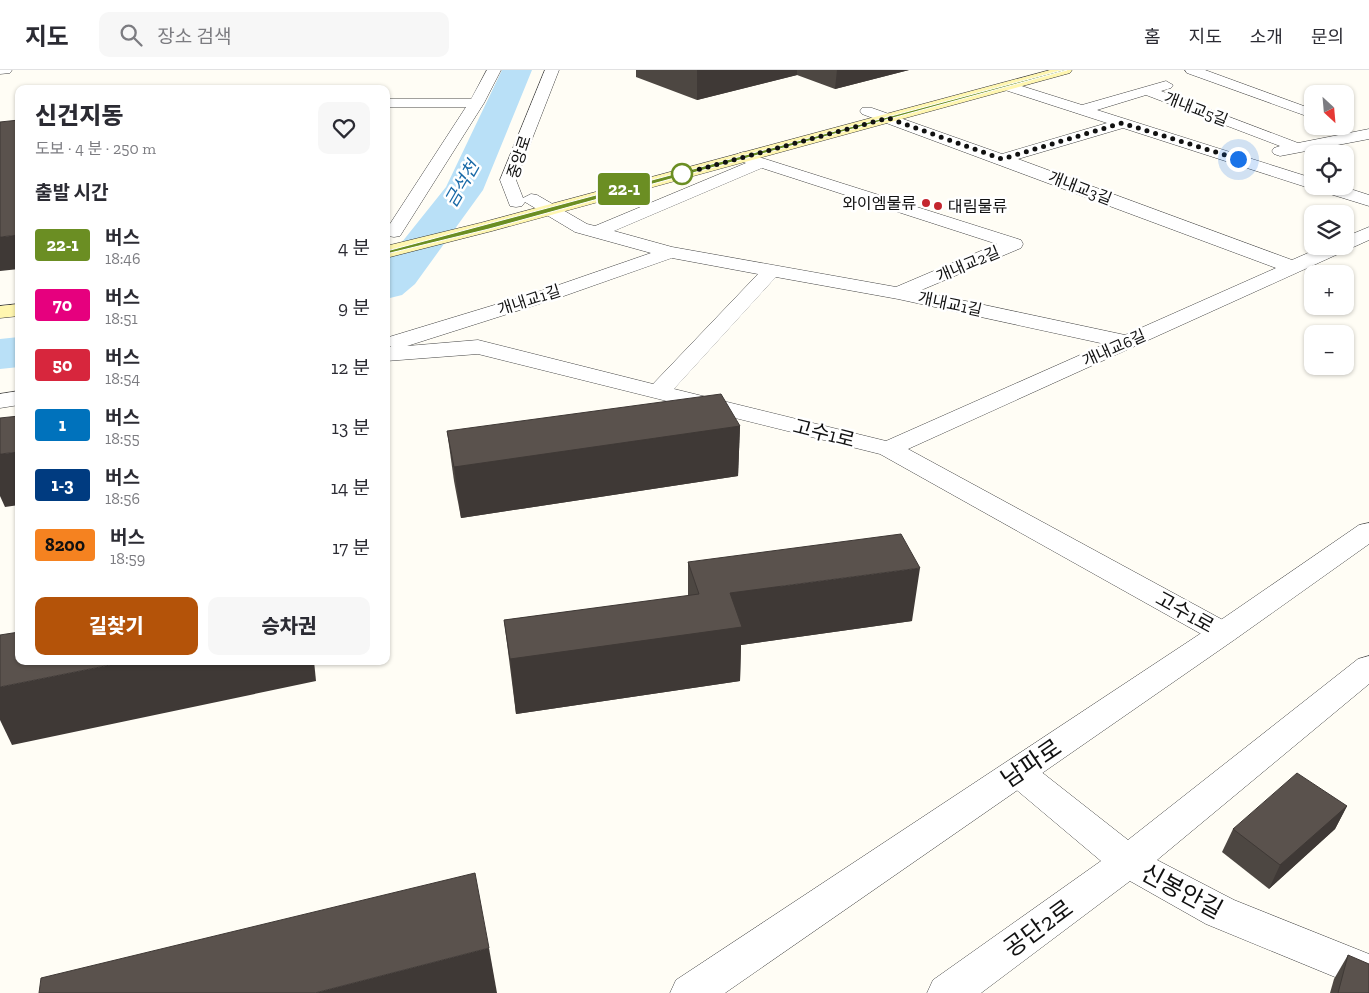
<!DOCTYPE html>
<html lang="ko">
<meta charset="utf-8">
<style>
:root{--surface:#fff;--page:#f7f7f7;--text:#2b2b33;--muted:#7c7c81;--line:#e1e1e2;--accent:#b45309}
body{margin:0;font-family:"Zilla Slab","Noto Sans KR",serif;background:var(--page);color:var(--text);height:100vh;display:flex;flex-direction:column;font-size:19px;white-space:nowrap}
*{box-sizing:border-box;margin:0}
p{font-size:16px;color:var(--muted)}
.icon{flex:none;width:28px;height:28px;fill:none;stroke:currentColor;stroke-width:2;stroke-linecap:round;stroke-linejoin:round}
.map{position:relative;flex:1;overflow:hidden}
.sheet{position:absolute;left:15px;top:15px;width:375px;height:580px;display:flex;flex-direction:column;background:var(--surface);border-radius:10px;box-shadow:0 1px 4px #0004}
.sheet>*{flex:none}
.badge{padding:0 10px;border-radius:4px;font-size:18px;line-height:32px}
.needle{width:32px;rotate:154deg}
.tools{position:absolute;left:1304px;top:15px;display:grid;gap:10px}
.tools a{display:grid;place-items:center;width:50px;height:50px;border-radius:10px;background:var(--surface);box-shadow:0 1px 4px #0004;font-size:25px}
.you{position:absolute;width:25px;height:25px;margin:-12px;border:4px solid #fff;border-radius:50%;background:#1a73e8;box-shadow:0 0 0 8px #1a73e833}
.map>.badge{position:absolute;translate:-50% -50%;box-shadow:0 0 0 2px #fff}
h2{padding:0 20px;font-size:19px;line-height:45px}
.round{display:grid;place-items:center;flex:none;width:52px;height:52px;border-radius:10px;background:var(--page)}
.summary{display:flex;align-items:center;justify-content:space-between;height:85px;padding:0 20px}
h1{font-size:24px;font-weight:800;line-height:38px}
.cta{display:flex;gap:10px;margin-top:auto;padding:10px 20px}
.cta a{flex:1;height:58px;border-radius:10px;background:var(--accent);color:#fff;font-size:20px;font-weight:800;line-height:58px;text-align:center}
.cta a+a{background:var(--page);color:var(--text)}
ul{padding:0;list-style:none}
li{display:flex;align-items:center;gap:15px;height:60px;padding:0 20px}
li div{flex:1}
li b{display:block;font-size:19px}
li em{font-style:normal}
li .badge{min-width:55px;font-weight:700;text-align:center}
header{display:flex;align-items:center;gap:30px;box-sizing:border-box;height:70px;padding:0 25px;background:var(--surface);border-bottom:1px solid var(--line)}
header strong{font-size:24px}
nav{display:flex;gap:28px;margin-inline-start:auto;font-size:18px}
.search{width:350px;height:45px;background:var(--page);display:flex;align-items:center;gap:12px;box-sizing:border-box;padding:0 18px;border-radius:10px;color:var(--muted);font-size:19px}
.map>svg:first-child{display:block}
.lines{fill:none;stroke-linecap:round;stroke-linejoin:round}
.river{fill:#b9e0f7;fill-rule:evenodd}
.minor-casing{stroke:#444;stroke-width:1}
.tertiary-casing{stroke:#444;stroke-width:1}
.secondary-casing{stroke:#333;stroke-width:1}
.minor{fill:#fff;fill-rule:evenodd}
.tertiary{fill:#fff;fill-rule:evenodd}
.secondary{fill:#fff6b0;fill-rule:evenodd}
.wall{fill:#4d4742}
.shaded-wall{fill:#3f3936}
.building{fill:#5a524d;stroke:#3f3936}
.line{fill:#6b8e23;stroke:#fff}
.walk{stroke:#111;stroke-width:5;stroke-dasharray:0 9}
.stop-dot{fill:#fff;stroke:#6b8e23;stroke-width:2.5}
.poi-dot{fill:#c4262e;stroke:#fff;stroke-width:2}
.labels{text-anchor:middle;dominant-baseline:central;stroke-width:5;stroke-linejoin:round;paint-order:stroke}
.far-street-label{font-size:16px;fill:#111;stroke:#fff}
.far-poi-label{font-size:16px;fill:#111;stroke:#fff;text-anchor:end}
.far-water-label{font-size:18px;font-style:italic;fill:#1768a6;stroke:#fff}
.street-label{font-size:20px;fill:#111;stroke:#fff}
.near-street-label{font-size:24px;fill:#111;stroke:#fff}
</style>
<header>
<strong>지도</strong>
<div class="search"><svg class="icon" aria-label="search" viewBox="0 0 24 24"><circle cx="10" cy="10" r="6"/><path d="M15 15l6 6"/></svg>장소 검색</div>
<nav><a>홈</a><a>지도</a><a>소개</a><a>문의</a></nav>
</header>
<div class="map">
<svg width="1369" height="923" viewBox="0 0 1369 923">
<rect width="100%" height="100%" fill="#fffdf5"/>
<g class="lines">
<g class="river">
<path d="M502,0H532L483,120L415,214L402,225L386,229V192L446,117Z"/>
<path d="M19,267V297L0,299V269Z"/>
</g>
<g class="minor-casing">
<g id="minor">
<path d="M0,0H12L10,3L0,4Z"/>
<path d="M487,0H501L484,33L400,166L394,167L388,166L386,160L466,37H386V29H471Z"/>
<path d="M545,0H559L516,110L523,128L531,124L537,125L587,154L595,156L746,93L737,90L735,87L737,84L743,82L1021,170L1023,174L1021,178L919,221L1125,265L1276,198L862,44L860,41L862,38H872L1002,84L1107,53L1002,19L1000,16L1002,13H1012L1082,35L1166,11L1173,15L1171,18L1161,21L1298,73L1369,59V69L1280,86L1274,84L1272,81L1274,78L1280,76L1146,25L1097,40L1312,108V116H1341L1369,125V136L1317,120L1315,117H1306L1123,58L1018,89L1292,190L1324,176H1345V167L1369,157V170L908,379L1234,556L1238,563L1234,570L1223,573L1212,570L880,384L478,284L386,291V277H391L386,272L389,267L547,219L651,183L575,162L525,132L522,136L516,137L510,136L500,110ZM762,98L997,174L896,217L672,177L614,161ZM672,188L758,204L653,314L478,270L407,276L561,227ZM776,207L898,229L1105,274L886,371L674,319Z"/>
<path d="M1185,0H1205L1312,39V48L1187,3Z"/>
<path d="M19,321V335L0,338V324Z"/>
<path d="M1369,586V614L1157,790L1234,830L1369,884V921L1206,854L1130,811L981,923H927L933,910L1101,791L1006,711L1001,702L1006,693L1018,689L1030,693L1128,770L1358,589Z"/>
</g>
</g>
<g class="tertiary-casing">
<path id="tertiary" d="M1369,453V474L1234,570L725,923H670L676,910L1212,556L1359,455Z"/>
</g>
<g class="secondary-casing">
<g id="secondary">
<path d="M1050,0H1072L1070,3L492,161L386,188V176L480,153Z"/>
<path d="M19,234V246L0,248V236Z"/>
</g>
</g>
<use href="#minor" class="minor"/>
<use href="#tertiary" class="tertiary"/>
<use href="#secondary" class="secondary"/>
</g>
<g class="wall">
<path d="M635,0H909L835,19L797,5L697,30L636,7V0Z"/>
<path d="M740,356L738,406L461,448L454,411L447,361Z"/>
<path d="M688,492L912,551L741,575L740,611L516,644L504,550L688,526Z"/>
<path d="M1347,736L1335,759L1269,819L1222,782L1233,759Z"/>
<path d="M1348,885L1369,923H1330L1334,909Z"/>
</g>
<g class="shaded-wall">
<path d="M697,0H797V5L697,30Z"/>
<path d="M837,0H909L835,19Z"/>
<path d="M19,165V199L0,201V167Z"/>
<path d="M740,356L738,406L461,448L454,397Z"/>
<path d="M19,382V435L5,437L0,426V384Z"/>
<path d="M920,498L912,551L741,575L740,611L516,644L510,589L730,523Z"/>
<path d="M130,591H314L316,611L12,675L0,650V617Z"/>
<path d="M1347,736L1335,759L1269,819L1280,795Z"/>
<path d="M489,878L497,923H315Z"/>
</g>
<g class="building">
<path d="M19,50V165L0,167V52Z"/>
<path d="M721,324L740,356L454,397L447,361Z"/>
<path d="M19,346V382L0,384V348Z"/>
<path d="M901,464L920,498L730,523L742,557L510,589L504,550L699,524L688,492Z"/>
<path d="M19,562V591H130L0,617V565Z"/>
<path d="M1297,703L1347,736L1280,795L1233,759Z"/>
<path d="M475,803L489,878L315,923H39L41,908Z"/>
<path d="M1348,885L1369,894V923H1338Z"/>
</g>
<path class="line" d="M1063,0H1067L489,159L386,184L383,182Z"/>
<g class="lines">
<path class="walk" d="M682,104L888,48L1002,89L1122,53L1238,89"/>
</g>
<circle class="stop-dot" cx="682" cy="104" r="10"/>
<g class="poi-dot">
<circle cx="926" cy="133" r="5"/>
<circle cx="938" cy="136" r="5"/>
</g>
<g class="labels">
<g class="far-street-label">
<text transform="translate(1196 39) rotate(21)">개내교5길</text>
<text transform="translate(519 87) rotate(-72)">중앙로</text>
<text transform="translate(1080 118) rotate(21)">개내교3길</text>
<text transform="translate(968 194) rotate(-23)">개내교2길</text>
<text transform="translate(529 230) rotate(-18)">개내교1길</text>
<text transform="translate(950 234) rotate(12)">개내교1길</text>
<text transform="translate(1114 278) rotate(-24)">개내교6길</text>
</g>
<g class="far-poi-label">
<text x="916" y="133">와이엠물류</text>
<text x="948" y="136" text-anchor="start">대림물류</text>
</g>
<g class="far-water-label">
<text transform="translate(462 114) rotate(-60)">금석천</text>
</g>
<g class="street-label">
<text transform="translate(824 363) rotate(14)">고수1로</text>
<text transform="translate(1185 542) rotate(29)">고수1로</text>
</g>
<g class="near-street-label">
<text transform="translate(1031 693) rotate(-34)">남파로</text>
<text transform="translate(1182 821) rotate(28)">신봉안길</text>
<text transform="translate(1038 858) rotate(-36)">공단2로</text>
</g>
</g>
</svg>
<div class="tools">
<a><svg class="needle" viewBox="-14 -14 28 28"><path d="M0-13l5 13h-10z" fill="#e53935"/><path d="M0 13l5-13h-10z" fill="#7c7c81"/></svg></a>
<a><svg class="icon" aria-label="locate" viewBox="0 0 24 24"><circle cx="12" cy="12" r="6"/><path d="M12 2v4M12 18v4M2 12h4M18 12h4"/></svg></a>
<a><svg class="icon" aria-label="layers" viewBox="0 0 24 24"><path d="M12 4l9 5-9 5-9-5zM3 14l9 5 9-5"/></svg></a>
<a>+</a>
<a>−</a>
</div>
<div class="you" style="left:1238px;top:89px"></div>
<b class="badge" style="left:624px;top:119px;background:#6b8e23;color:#fff">22-1</b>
<section class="sheet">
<div class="summary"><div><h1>신건지동</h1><p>도보 · 4 분 · 250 m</p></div><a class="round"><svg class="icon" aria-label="heart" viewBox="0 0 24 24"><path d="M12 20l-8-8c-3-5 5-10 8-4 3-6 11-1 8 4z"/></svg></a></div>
<h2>출발 시간</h2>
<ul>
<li><span class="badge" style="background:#6b8e23;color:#fff">22-1</span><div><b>버스</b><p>18:46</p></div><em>4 분</em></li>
<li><span class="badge" style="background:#e6007e;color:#fff">70</span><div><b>버스</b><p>18:51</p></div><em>9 분</em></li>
<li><span class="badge" style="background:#d7263d;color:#fff">50</span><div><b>버스</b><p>18:54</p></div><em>12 분</em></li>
<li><span class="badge" style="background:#0072bc;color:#fff">1</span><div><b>버스</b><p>18:55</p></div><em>13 분</em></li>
<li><span class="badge" style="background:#003b80;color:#fff">1-3</span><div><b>버스</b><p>18:56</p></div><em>14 분</em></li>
<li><span class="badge" style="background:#f58220;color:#111">8200</span><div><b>버스</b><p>18:59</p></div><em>17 분</em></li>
</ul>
<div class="cta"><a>길찾기</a><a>승차권</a></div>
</section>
</div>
